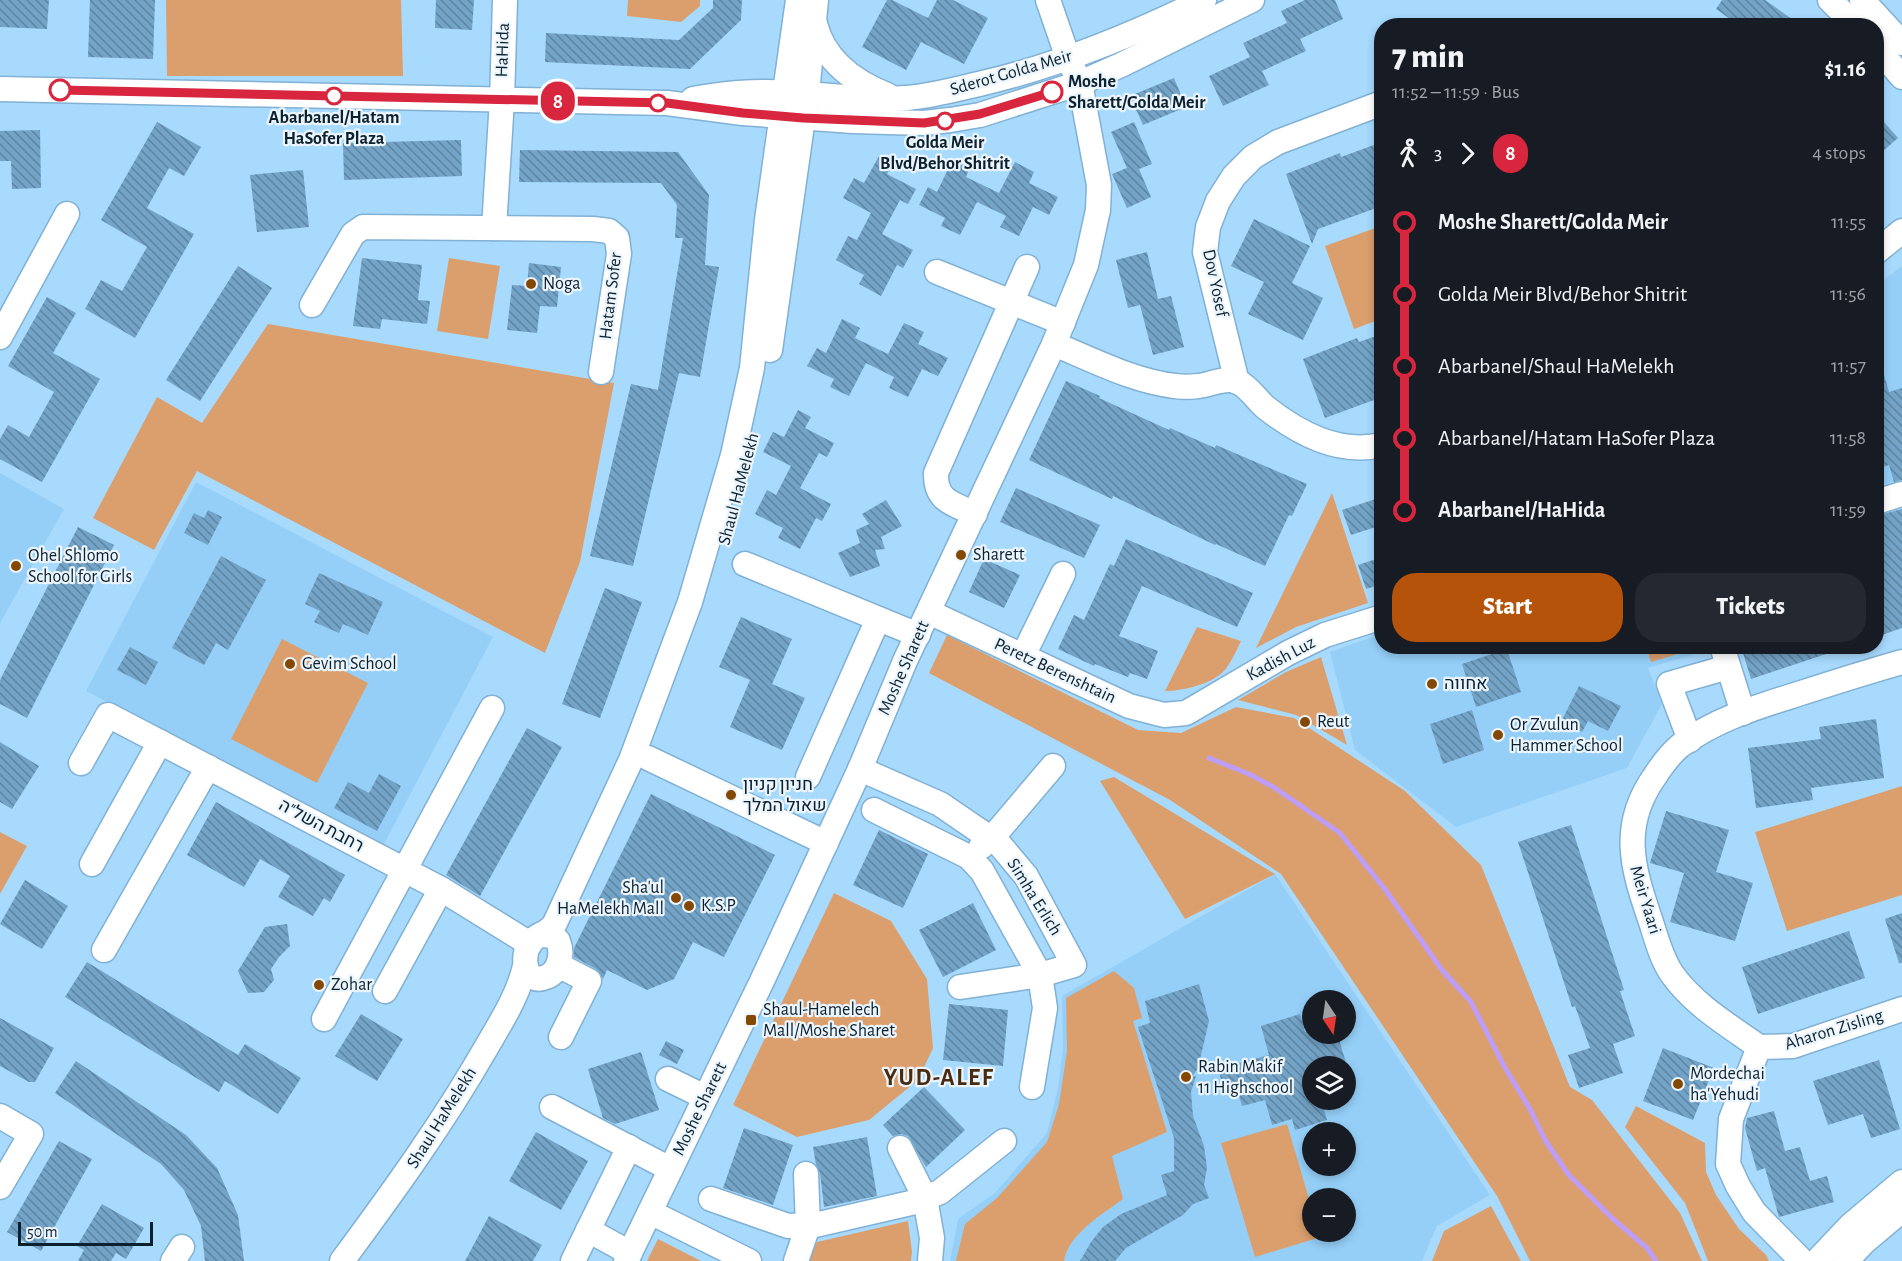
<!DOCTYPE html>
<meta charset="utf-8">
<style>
:root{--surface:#171b24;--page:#242831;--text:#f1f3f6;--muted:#9ea1a6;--accent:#b45309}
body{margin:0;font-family:"Alegreya Sans",Heebo,sans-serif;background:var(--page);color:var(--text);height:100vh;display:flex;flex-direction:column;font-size:22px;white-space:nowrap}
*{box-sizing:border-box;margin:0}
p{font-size:20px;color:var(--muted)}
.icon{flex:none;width:33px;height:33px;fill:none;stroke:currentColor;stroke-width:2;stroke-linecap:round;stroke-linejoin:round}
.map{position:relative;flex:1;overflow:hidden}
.side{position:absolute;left:1374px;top:18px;width:510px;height:636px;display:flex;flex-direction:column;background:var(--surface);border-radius:24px;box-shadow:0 3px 9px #0003}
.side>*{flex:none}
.badge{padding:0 12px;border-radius:20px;font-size:21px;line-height:39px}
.needle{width:39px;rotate:167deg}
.tools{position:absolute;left:1302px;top:990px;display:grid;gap:12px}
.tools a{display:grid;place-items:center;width:54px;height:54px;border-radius:50%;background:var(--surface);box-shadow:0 3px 9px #0003;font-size:30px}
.scale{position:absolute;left:18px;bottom:15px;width:135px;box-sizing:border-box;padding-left:6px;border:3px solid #0c202d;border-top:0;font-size:16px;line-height:21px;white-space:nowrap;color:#0c202d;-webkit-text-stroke:4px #ebf5fd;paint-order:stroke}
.map>.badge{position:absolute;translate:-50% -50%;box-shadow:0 0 0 3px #fff}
.legs{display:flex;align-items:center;gap:9px;height:66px;padding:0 18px;font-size:20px}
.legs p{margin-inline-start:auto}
.overview{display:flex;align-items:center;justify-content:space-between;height:102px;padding:0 18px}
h1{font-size:33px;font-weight:800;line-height:45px}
.cta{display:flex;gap:12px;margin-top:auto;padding:12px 18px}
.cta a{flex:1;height:69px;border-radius:24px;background:var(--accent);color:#fff;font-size:24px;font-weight:800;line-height:69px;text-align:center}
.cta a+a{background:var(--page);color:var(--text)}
ul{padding:0 18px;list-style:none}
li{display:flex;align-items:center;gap:21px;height:72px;font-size:22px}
li i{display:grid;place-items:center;width:9px;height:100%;margin:0 8px;background:currentColor}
li i::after{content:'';width:15px;height:15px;margin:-8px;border:4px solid;border-radius:50%;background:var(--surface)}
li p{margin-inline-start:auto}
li:first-child i{background:linear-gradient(#0000 50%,currentColor 0)}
li:last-child i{background:linear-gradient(currentColor 50%,#0000 0)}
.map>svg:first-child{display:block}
.built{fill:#95cff8;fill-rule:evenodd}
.green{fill:#db9f6d}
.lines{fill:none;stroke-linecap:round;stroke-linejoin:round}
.stream{stroke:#be9df7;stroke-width:5}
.building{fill:url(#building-back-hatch)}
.minor-casing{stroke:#81b1d5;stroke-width:27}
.minor{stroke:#fff;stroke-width:24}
.line-1-casing{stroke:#fff;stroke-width:14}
.line-1{stroke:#d7263d;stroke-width:9}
.stop-1-dot{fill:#fff;stroke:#d7263d;stroke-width:3}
.poi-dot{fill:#844802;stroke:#ebf5fd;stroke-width:2}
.labels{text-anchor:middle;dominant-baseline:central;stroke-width:4.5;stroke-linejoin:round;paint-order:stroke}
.street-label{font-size:18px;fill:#0c202d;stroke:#ebf5fd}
.stop-label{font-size:18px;font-weight:bold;fill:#0c202d;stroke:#ebf5fd}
.poi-label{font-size:18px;fill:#0c202d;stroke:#ebf5fd;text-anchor:start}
.district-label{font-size:24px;font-weight:bold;letter-spacing:1.5px;fill:#492b10;stroke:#ebf5fd}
</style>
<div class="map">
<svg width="1902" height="1261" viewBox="0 0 1902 1261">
<defs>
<pattern id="building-back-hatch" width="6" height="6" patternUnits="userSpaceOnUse" patternTransform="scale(1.5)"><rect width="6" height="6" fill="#73a3c6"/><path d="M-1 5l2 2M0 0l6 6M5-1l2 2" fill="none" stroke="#5d84a1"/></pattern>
</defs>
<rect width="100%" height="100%" fill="#a8dafe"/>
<g class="built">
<path d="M1902,266V478L1877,487V285Z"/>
<path d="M0,473L64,509L0,623Z"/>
<path d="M196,482L493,637L383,846L86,691Z"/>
<path d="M1381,634L1382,646H1711L1712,649L1648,668L1662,704L1627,768L1456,827L1355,750L1330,652Z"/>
<path d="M1275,874L1490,1195L1437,1226L1422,1261H950L958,1219L995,1193L1047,1133L1058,1088L1063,1049L1062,996ZM1312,1000H1346V1034H1312ZM1312,1066H1346V1100H1312ZM1312,1132H1346V1166H1312ZM1312,1198H1346V1232H1312Z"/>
</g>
<g class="green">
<path d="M166,0H401L403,76H167Z"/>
<path d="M628,0H700V6L681,22L627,16Z"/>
<path d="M1381,226V319L1354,329L1325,246Z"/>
<path d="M449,258L500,266L488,339L437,331Z"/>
<path d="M268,324L614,383L580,562L545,653L197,471L154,550L93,518L157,397L202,423Z"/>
<path d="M1332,493L1368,603L1296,627L1256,648Z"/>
<path d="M1197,627L1241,641C1237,649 1233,659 1227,667C1217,683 1183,691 1165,691Z"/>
<path d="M947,635L1138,730L1181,733L1236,707L1294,718L1405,791L1481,865L1570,1087L1592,1100L1680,1213L1702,1261H1530L1497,1196L1281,874L1170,800L929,673Z"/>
<path d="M282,639L368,683L317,783L231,739Z"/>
<path d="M1646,647V646L1701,647L1651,662Z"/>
<path d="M1321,657L1347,745L1296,715L1238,700L1286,672Z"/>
<path d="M1114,777L1275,874L1185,919L1100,781Z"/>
<path d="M1902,786V895L1787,931L1755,832Z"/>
<path d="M0,832L27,846L0,894Z"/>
<path d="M834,893L891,921L927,979L933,1048L918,1080L869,1120L797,1137L733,1105Z"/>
<path d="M1114,971L1134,988L1142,1018L1133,1021L1167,1132L1112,1156L1123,1199C1103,1214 1068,1234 1064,1261H956L965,1224L997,1198L1047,1142L1059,1104L1067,1051L1066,998Z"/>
<path d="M1636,1106L1705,1143L1706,1172L1716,1195L1739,1229L1766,1255L1769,1261H1708L1685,1203L1625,1127Z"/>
<path d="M1287,1124L1312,1209V1232H1319L1321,1237L1255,1257L1221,1143Z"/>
<path d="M1491,1206L1521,1261H1432L1444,1231Z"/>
<path d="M908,1221L912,1252L911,1261H809L817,1242Z"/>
<path d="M658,1239L701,1261H647Z"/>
</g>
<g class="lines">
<path class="stream" d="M1209,758L1249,774L1275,788L1340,833L1384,888L1442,970L1471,1002L1504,1066L1531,1111L1545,1140L1568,1174L1612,1218L1647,1248L1656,1261"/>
</g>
<g class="building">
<path d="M0,0H49L47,29L0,27Z"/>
<path d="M90,0H155L153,59L88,57Z"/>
<path d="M436,0H474L472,30L435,28Z"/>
<path d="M713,0H742L741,20L690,69L545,62L546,33L679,40L713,8Z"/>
<path d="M887,0H892L928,18L937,0H953L988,18L964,64L921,42L906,70L862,47Z"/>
<path d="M1305,0H1335L1343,19L1300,39L1306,51L1262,71L1269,85L1223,106L1209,76L1250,57L1243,43L1287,23L1281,11Z"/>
<path d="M1722,0H1765L1802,26H1740L1716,9Z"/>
<path d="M1174,78L1186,107L1143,125L1130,96Z"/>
<path d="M1876,113L1898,138L1876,157Z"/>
<path d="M157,122L201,147L184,176L169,168L147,208L194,234L135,338L85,309L101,280L122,291L147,247L101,220Z"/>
<path d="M1134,122L1152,164L1139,169L1151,197L1127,208L1112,174L1127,168L1111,132Z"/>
<path d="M40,130L41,188L12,189L11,161H0V131Z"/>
<path d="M461,140L462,176L344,180L343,143Z"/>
<path d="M1382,142V206L1318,229L1312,244L1286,174L1340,153L1341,157Z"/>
<path d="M520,150L678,152L709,195L705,265L719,267L700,377L679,373L633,566L590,556L631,384L658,390L683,238H675L677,205L661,183L519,182Z"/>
<path d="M879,156L893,163L887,174L916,189L908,204L900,200L882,234L913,250L903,268L897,265L881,296L859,284L864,275L836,260L848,236L857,240L871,213L843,198L854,178L864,183Z"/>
<path d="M953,159L970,167L966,177L999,193L1015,162L1034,172L1029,183L1058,197L1049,215L1033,207L1019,236L1000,227L1006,216L977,202L960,235L941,226L945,218L919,205L928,187L937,192Z"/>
<path d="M303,170L309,227L257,232L250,175Z"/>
<path d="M1254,219L1310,246L1292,283L1323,298L1303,340L1248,314L1264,282L1231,266Z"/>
<path d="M1147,252L1158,299L1171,296L1184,347L1153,355L1140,305L1128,308L1116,260Z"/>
<path d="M362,258L422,265L418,300L430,301L427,324L382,319L380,329L353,326Z"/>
<path d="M529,263L561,267L557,307L540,306L537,333L507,330L512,285L527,286Z"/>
<path d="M238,266L272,288L200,401L166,380Z"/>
<path d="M47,297L76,313L53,353L100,379L42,482L0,459V439L8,425L29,437L54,392L8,366Z"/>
<path d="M842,319L860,328L855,338L888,354L904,323L924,332L918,344L948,358L938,376L922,369L908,397L889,388L894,377L866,363L849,396L830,387L834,379L807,366L817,348L826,353Z"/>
<path d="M1382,334V397L1325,418L1303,359L1357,338L1359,342Z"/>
<path d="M1880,361L1889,392L1902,388V480L1894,482L1889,465L1876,469V362Z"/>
<path d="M1066,381L1100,396L1099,398L1169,430L1170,428L1215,448L1216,445L1307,484L1292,516L1289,515L1265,566L1216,544L1215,545L1113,496L1112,499L1029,460Z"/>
<path d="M798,410L811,417L805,428L834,443L827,457L819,453L800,488L831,504L822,521L816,518L800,549L778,538L783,528L755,514L767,490L776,495L791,466L763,452L773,432L784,437Z"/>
<path d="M1016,488L1100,525L1084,558L1000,522Z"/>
<path d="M1382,497V525L1351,535L1342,510Z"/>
<path d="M886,500L902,526L881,537L885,549L875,550L880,566L850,577L838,553L860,543L856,530L869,524L862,514Z"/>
<path d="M1902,509V628L1876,637V516Z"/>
<path d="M208,510L222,517L208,545L184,533L194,513L204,518Z"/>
<path d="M78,527L114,545L27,718L0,704V680Z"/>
<path d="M1126,539L1253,593L1237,627L1142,586L1119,636L1158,651L1147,679L1130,673L1128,677L1095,664L1094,666L1058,649L1074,615L1084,620L1110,564L1114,566Z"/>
<path d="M221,556L266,580L228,650L216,643L204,665L172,648Z"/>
<path d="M1382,557V584L1366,589L1358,565Z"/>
<path d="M984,559L1020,575L1004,608L969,592Z"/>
<path d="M319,573L383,602L368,635L343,624L339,633L314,622L320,611L305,604Z"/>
<path d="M605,588L642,602L600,718L562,704Z"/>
<path d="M741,617L792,639L772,684L805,698L782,750L730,727L750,680L719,667Z"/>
<path d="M1763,646H1841V649L1751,679L1743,653Z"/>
<path d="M130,647L158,662L146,685L117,670Z"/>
<path d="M1507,649L1521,692L1476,707L1462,664Z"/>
<path d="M1579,686L1621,706L1608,731L1588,721L1582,732L1561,722Z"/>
<path d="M1472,710L1484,750L1443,764L1430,724Z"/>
<path d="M1876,719L1884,778L1811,788L1813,800L1756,808L1748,748L1821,739L1819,727Z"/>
<path d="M527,728L562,747L480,896L446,875Z"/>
<path d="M0,742L39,766L12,809L0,802Z"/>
<path d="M379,774L401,786L377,831L334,808L348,782L369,793Z"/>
<path d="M651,794L775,855L724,957L693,942L674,979L647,990L607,970L603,979L596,969L574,957V948Z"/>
<path d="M216,802L345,875L330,902L324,898L313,916L278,897L290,876L260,859L244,887L187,855Z"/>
<path d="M1666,811L1729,830L1716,872L1753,883L1735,941L1670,922L1684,873L1650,863Z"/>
<path d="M1571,825L1624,990L1620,991L1635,1036L1613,1044L1623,1073L1579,1088L1568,1055L1590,1048L1575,1006L1572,1007L1518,842Z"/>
<path d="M879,830L928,854L903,908L853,885Z"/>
<path d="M25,880L68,906L42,949L0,924Z"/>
<path d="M973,903L996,950L943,977L919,930Z"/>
<path d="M1902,913V963H1899L1885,919Z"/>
<path d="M287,924L290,946L279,957L271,969L274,980L264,992L248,993L238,971L265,927Z"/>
<path d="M1849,931L1865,978L1758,1014L1742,967Z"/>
<path d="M87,962L238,1055L245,1044L301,1078L278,1114L225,1081L219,1092L65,997Z"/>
<path d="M1199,984L1209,1021L1198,1068L1192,1077L1196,1076L1191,1092L1193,1116L1204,1146L1207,1168L1204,1185L1209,1198L1193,1204L1183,1215L1126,1248L1115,1261H1080L1091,1242L1103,1227L1121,1214L1167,1195L1161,1175L1174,1171V1138L1138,1027L1150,1023L1145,1001Z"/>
<path d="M949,1004L1008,1010L1003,1066L943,1060Z"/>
<path d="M361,1014L403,1039L377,1081L335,1056Z"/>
<path d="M1300,1014L1305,1032L1312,1030V1034H1330L1331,1038L1338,1036L1347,1066H1312V1100H1321L1327,1120L1295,1130L1292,1119L1272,1125L1265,1100L1242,1106L1236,1085L1224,1089L1218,1069L1269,1055L1261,1026Z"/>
<path d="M0,1018L54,1048L35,1082H29L0,1066Z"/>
<path d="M666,1041L684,1050L677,1064L659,1055Z"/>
<path d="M1663,1048L1714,1068L1693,1120L1643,1101Z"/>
<path d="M641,1052L659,1110L615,1124L603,1118L588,1069Z"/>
<path d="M1879,1060L1900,1129L1871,1138L1863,1114L1828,1125L1813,1081Z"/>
<path d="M76,1061L186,1135L217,1168L238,1215L244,1261H205L201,1226L184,1190L161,1164L55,1093Z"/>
<path d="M924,1087L965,1130L926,1167L908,1136L901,1134L893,1136L883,1125Z"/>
<path d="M1774,1111L1785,1151L1800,1147L1810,1181L1827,1176L1834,1202L1779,1217L1765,1168L1757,1171L1745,1128L1747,1118Z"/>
<path d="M744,1128L793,1145L773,1205L723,1188Z"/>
<path d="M536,1132L588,1161L561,1210L509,1181Z"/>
<path d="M867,1137L877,1196L824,1207L820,1173L816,1165L813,1147Z"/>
<path d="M59,1141L92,1159L41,1251L7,1232Z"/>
<path d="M102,1204L144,1228L126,1259L116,1253L111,1261H78L84,1250L77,1246Z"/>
<path d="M489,1216L542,1245L533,1261H465Z"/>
</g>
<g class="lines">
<g class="minor-casing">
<g id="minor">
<path d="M1830,0L1856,26"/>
<path d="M1862,0L1902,43"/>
<path d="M815,24C824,60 854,82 887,95"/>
<path d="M1876,47L1902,77"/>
<path d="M0,89L667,103L743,113L853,121L924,123L950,120L980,115L1080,83L1121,65L1252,0"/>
<path d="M693,99C716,95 738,92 761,92C809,91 858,102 907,98C932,96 957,89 983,83C1060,65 1133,35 1204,0"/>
<path d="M494,228L502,100L505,0"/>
<path d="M1876,252L1902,231"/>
<path d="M937,272L1063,323"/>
<path d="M312,305L353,234L363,227L593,229L609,231L617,238L619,254L601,372"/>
<path d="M0,337L67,214"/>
<path d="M1054,344C1093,360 1133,381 1175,386C1182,387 1191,387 1198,386C1210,385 1226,376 1238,382C1249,387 1256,399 1265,407C1298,433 1338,455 1382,445"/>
<path d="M770,350L808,83L816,0"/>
<path d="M1237,382L1205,252L1208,227L1218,201L1234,176L1253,157L1278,142L1382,103"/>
<path d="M1876,502L1902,494"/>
<path d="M975,514C952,503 935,501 936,473L1027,267"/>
<path d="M745,564L918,635"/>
<path d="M929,612L1129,706L1164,715L1186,713L1288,653L1325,635L1382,617"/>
<path d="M1722,646L1743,713"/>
<path d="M1023,656L1063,574"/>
<path d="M1690,740L1669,684L1728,667"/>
<path d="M648,758L826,843"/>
<path d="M81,763L108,715L441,889L530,944"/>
<path d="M860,769L940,804L1000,845L1026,876L1074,965L1040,975L960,987"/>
<path d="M808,777L878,619"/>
<path d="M874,810L969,857L982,871L1040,975L1045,1008L1032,1087"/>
<path d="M981,847L992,838L1053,766"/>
<path d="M92,864L160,742"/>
<path d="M543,935L553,936L558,941C563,953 560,972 546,977C524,986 521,956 530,943C537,933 548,935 555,923L631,760L690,602L733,455L752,368L767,220L798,0"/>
<path d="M104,950L208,767"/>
<path d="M558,965L589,981L561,1037"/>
<path d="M385,991L441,889"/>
<path d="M324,1019L492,708"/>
<path d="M1759,1047C1728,1025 1694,1005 1672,974C1661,958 1656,937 1650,919C1632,867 1620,825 1655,776C1662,765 1671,753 1681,745C1716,719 1757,707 1798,694C1832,683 1867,672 1902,662"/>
<path d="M668,1079L705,1097"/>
<path d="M552,1107L670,1169"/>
<path d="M0,1116L31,1134L0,1187"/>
<path d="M900,1148L925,1198L932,1238L930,1261"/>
<path d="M711,1199L788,1226L815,1225L915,1202L940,1192L1004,1141"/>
<path d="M650,1212L749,1261"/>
<path d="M588,1230L630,1253"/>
<path d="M173,1261L182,1247"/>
<path d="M342,1261C393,1192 443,1123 486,1048C501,1022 518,996 525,966"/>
<path d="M573,1261L629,1147"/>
<path d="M626,1261L762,981L860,769L905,661L1054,344L1086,265L1098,210L1099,185L1080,83L1068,58L1048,0"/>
<path d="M796,1261L808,1226L806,1174"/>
<path d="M1802,1261L1754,1212L1738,1186L1728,1164L1731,1119L1759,1047L1793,1046L1902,1009"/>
<path d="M1817,1261L1850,1226L1902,1182"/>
<path d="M1846,1261L1864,1242L1902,1210"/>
</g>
</g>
<use href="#minor" class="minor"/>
</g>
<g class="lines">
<g class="line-1-casing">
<path id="line-1" d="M60,90L667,103L743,113L803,118L924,123L980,114L1052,92"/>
</g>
<use href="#line-1" class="line-1"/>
</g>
<g class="stop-1-dot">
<circle cx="60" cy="90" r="10"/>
<circle cx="1052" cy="92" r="10"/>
<circle cx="334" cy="96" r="8"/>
<circle cx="658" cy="103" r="8"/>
<circle cx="945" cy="121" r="8"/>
</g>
<g class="poi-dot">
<circle cx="531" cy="284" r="6"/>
<circle cx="961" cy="555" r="6"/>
<circle cx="16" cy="566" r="6"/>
<circle cx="290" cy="664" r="6"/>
<circle cx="1432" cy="684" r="6"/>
<circle cx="1305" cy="722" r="6"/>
<circle cx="1498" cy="735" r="6"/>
<circle cx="731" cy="795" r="6"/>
<circle cx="676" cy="898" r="6"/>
<circle cx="689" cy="906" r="6"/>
<circle cx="319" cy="985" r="6"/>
<rect x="745" y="1014" width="12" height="12" rx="3"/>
<circle cx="1186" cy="1077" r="6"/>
<circle cx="1678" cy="1084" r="6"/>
</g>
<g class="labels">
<g class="street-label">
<text transform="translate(503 50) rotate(-88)">HaHida</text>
<text transform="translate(1011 73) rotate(-16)">Sderot Golda Meir</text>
<text transform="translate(1215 283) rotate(78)">Dov Yosef</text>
<text transform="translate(611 296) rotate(-83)">Hatam Sofer</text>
<text transform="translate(739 489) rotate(-75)">Shaul HaMelekh</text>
<text transform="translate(1281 659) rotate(-28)">Kadish Luz</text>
<text transform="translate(904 668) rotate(-66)">Moshe Sharett</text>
<text transform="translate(1055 671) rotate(25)">Peretz Berenshtain</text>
<text transform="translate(321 826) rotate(28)">רחבת השל"ה</text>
<text transform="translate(1034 897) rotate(58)">Simha Erlich</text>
<text transform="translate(1645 900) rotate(73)">Meir Yaari</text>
<text transform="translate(1834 1030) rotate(-17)">Aharon Zisling</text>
<text transform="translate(700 1109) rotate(-64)">Moshe Sharett</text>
<text transform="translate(442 1118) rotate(-58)">Shaul HaMelekh</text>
</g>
<g class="stop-label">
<text x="1068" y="82" text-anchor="start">Moshe<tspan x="1068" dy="21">Sharett/Golda Meir</tspan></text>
<text x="334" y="118">Abarbanel/Hatam<tspan x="334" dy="21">HaSofer Plaza</tspan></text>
<text x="945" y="143">Golda Meir<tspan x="945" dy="21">Blvd/Behor Shitrit</tspan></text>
</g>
<g class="poi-label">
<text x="543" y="284">Noga</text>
<text x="973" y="555">Sharett</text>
<text x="28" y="556">Ohel Shlomo<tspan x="28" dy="21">School for Girls</tspan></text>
<text x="302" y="664">Gevim School</text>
<text x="1444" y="684">אחווה</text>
<text x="1317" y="722">Reut</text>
<text x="1510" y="725">Or Zvulun<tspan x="1510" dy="21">Hammer School</tspan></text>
<text x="743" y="785">חניון קניון<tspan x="743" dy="21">שאול המלך</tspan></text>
<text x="664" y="888" text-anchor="end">Sha'ul<tspan x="664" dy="21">HaMelekh Mall</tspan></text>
<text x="701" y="906">K.S.P</text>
<text x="331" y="985">Zohar</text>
<text x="763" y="1010">Shaul-Hamelech<tspan x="763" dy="21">Mall/Moshe Sharet</tspan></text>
<text x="1198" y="1067">Rabin Makif<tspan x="1198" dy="21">11 Highschool</tspan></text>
<text x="1690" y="1074">Mordechai<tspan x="1690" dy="21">ha'Yehudi</tspan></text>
</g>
<g class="district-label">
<text x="939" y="1078">YUD-ALEF</text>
</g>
</g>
</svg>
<div class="tools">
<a><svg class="needle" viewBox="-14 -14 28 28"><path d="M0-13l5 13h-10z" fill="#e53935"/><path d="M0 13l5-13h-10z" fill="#9ea1a6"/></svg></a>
<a><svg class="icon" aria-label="layers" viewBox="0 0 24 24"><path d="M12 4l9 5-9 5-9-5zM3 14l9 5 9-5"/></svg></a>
<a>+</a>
<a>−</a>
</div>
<div class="scale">50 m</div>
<b class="badge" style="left:558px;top:101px;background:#d7263d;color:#fff">8</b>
<section class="side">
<div class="overview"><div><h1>7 min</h1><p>11:52 – 11:59 · Bus</p></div><b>$1.16</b></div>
<div class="legs"><svg class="icon" aria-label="walk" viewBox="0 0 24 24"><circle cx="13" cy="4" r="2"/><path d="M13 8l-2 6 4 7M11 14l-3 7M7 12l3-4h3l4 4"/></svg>3<svg class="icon" aria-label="forward" viewBox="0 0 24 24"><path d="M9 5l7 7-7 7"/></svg><b class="badge" style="background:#d7263d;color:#fff">8</b><p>4 stops</p></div>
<ul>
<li><i style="color:#d7263d"></i><b>Moshe Sharett/Golda Meir</b><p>11:55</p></li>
<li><i style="color:#d7263d"></i><span>Golda Meir Blvd/Behor Shitrit</span><p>11:56</p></li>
<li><i style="color:#d7263d"></i><span>Abarbanel/Shaul HaMelekh</span><p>11:57</p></li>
<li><i style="color:#d7263d"></i><span>Abarbanel/Hatam HaSofer Plaza</span><p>11:58</p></li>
<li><i style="color:#d7263d"></i><b>Abarbanel/HaHida</b><p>11:59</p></li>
</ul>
<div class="cta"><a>Start</a><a>Tickets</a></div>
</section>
</div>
